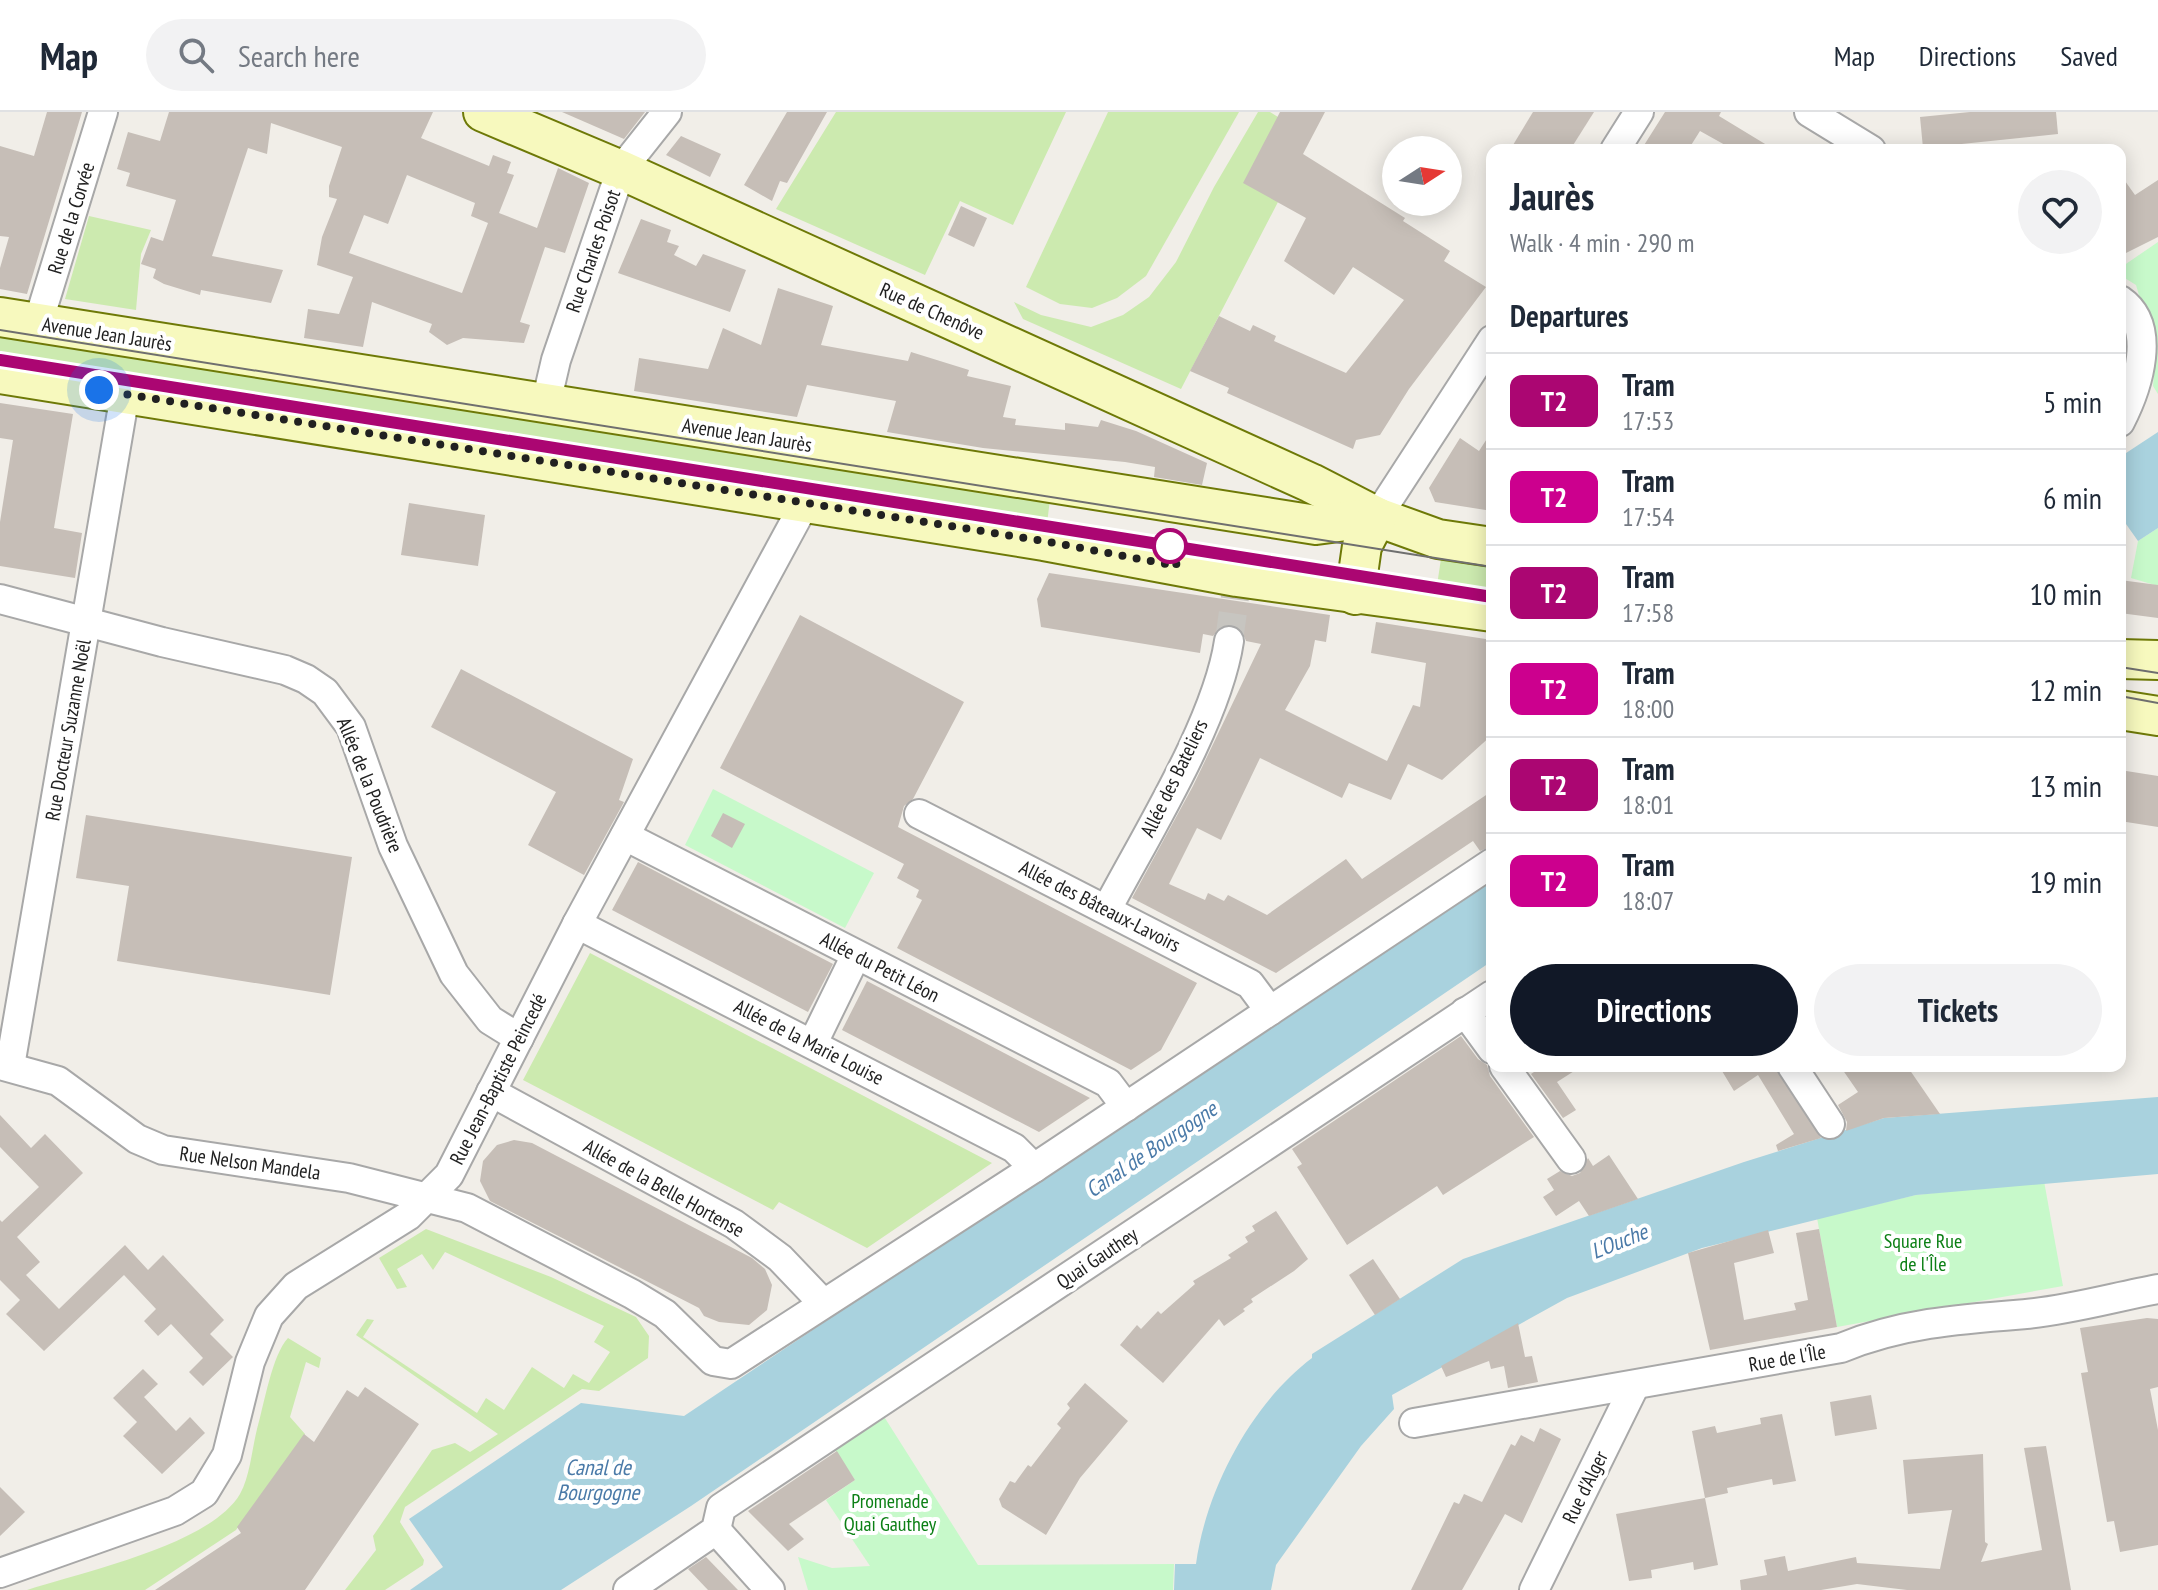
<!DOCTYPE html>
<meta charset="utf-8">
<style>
:root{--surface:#fff;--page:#f2f2f3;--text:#1f2937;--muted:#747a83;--line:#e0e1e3;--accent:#111827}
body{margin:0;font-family:"PT Sans Narrow",sans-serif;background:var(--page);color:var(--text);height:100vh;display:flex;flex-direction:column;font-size:30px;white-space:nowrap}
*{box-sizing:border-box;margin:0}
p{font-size:26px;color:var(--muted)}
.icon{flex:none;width:44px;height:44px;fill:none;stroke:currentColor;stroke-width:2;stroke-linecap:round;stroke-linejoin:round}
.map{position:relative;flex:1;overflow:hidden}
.details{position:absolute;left:1486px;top:32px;width:640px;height:928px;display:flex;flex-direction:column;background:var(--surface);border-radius:16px;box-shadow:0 4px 20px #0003}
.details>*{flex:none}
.badge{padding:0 16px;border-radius:12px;font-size:28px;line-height:52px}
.needle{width:52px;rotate:78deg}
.tools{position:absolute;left:1382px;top:24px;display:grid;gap:16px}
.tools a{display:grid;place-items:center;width:80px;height:80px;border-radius:50%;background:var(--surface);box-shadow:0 4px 20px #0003;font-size:40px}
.you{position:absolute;width:40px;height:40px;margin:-20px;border:6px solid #fff;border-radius:50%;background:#1a73e8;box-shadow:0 0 0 12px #1a73e833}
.map>.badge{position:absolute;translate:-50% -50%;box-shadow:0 0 0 4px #fff}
h2{padding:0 24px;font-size:30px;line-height:72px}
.round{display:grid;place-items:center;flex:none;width:84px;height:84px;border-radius:42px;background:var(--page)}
.headline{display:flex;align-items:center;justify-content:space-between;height:136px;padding:0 24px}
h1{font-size:38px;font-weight:600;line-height:60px}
.cta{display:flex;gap:16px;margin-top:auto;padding:16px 24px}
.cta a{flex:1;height:92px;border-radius:48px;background:var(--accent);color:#fff;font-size:32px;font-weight:600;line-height:92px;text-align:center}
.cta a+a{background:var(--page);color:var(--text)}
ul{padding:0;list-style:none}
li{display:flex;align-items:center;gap:24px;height:96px;padding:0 24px;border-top:2px solid var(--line)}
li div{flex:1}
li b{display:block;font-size:30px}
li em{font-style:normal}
li .badge{min-width:88px;font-weight:700;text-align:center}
header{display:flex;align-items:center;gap:48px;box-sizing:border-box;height:112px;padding:0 40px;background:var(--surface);border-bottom:2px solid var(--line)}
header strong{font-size:38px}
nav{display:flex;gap:44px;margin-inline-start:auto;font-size:28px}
.search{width:560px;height:72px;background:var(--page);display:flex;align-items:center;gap:20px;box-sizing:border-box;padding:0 28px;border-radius:44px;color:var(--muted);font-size:30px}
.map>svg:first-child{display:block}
.grass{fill:#cceaaf}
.park{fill:#c7f9ca}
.water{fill:#a9d2de}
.building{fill:#c6beb7;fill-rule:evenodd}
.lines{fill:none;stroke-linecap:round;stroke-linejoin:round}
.street-tunnel{stroke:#c7c5c0;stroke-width:28;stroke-dasharray:28 14;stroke-linecap:butt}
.street-casing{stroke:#a8a8a8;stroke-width:32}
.secondary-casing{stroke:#6e7907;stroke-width:42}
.street{stroke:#fff;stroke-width:28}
.secondary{stroke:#f7f9be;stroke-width:38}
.tram{stroke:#6f6f6f;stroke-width:2}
.line-casing{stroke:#fff;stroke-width:18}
.line{stroke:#ab0672;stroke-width:12}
.walk{stroke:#212121;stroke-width:8;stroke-dasharray:0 14.4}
.stop-dot{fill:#fff;stroke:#ab0672;stroke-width:4}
.labels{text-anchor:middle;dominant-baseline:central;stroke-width:8;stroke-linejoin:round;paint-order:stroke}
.street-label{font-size:20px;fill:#212121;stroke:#fff}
.park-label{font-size:20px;fill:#0d8016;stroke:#fff}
.water-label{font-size:22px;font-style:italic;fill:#4a7aa8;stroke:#fff}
</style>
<header>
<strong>Map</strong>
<div class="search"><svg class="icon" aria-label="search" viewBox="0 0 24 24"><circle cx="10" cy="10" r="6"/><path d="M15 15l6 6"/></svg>Search here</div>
<nav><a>Map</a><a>Directions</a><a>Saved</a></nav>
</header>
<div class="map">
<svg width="2158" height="1478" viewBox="0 0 2158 1478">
<rect width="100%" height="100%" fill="#f1eee8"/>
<g class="grass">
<path d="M836,0H1066L1013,113L960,89L925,163L776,97Z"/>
<path d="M1108,0H1239L1146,164L1117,186L1092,196L1060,192L1026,175Z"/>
<path d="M1258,0H1270L1278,5V90L1181,277L1023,207L1014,190L1041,203L1091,215L1123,203L1149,185L1176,150L1214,75Z"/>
<path d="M89,104L151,118L141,142L136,198L65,187Z"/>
<path d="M0,213L1051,380L1046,419L0,253Z"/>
<path d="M1442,440L1492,448V489L1436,480Z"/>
<path d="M590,841L992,1051L867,1136L779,1090L773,1098L523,968Z"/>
<path d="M426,1117L551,1165L636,1205L649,1224L648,1246L599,1279L582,1277L405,1395L400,1410L424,1448L423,1453L385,1478H345L376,1438L373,1424L432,1338L455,1331L470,1340L498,1322L356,1223L367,1207L374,1208L363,1225L477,1301L486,1286L504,1298L532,1255L564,1276L573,1262L589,1271L610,1240L594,1230L604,1214L445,1140L433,1158L422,1142L397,1157L407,1175L397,1177L379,1146Z"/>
<path d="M288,1226L321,1246L319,1256L306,1250L290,1305L305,1322L236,1418L145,1478H27C82,1460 210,1433 240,1382C250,1364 252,1337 257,1317C264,1293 272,1243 288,1226Z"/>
</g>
<g class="park">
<path d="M2158,130V282L2153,274L2156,241L2136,173L2120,163V156Z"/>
<path d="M2158,416V474L2131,466L2138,429Z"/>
<path d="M713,677L874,761L845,816L685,733Z"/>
<path d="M2044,1069L2063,1174L1837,1215L1817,1106L1916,1083Z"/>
<path d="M883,1303L978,1453L1174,1452L1173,1478H808L798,1445L832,1456L870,1454L826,1388L855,1368L834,1337Z"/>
</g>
<g class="water">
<path d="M2158,320V416L2138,429L2126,412L2120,411V345Z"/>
<path d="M1492,764V849L691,1394L561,1478H410L443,1455L409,1407L581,1291L684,1304Z"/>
<path d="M2158,985V1062L1916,1083L1702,1136L1567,1186L1392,1283L1394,1297L1361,1334L1276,1453L1271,1478H1174L1175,1452H1196C1206,1377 1252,1291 1312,1246V1242L1463,1147L1744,1050L1884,1006Z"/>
</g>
<g class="building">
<path d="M47,0H82L27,182L0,177V156L9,125L0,124V34L34,44Z"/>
<path d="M169,0H433L421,26L489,54L493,43L511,50L507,61L514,63L499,101L537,116L558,56L589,71L565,141L545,135L520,210L530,213L524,231L463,226L447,233L429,220L432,212L372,190L363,235L304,226L308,197L339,202L353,165L317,153L322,125L337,87L329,85V74L342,35L271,11L267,42L248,36L212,144L283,158L271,191L201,178L200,183L164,172L153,166L156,157L141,152L151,125L163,129L176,88L126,74L130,61L117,57L128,20L160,29ZM407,63L475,91L471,104L488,111L462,181L349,141L364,103L388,112Z"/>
<path d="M562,0H645L624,27Z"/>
<path d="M787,0H827L787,71L780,69L772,89L744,73Z"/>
<path d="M1280,0H1325L1303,42L1405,106L1403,109L1450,139L1444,149L1486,175L1409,277L1380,323L1356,328L1353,337L1227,281L1229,276L1190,259L1219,204L1250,219L1253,213L1276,224L1274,229L1346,261L1404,188L1353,155L1334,183L1284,149L1306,106L1243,71Z"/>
<path d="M1533,0H1594L1570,38H1510Z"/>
<path d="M1665,0H1721L1719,4L1775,38H1734L1700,19L1688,38H1641Z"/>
<path d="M1970,0H2056L2058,22L1923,36L1920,5Z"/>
<path d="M681,24L721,42L710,65L666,43Z"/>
<path d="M2120,62L2135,83L2158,68V125L2120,144Z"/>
<path d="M961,94L987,106L974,135L948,123Z"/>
<path d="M641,107L671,118L667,130L679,134L674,143L696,154L703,142L746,158L730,200L618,161Z"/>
<path d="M778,176L833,194L821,233L908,249L911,240L969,258L967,264L1011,274L1003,305L1016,307L1015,313L1065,318V311L1098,315L1101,308L1136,319L1207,351L1202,373L1154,365L1155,355L1125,350L983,336L887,320L896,289L807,273L797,305L634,279L639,246L708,257L723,216L761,233Z"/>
<path d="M0,291L73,302L54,416L82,421L75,466L0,454V410L13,328L0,326Z"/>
<path d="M1492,319V399L1435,390L1429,376L1460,326L1479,339Z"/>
<path d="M409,391L485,403L478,454L401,443Z"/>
<path d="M1049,461L1330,503L1326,530L1315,528L1310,554L1285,598L1387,649L1413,593L1420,595L1426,551L1371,541L1376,510L1492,528V623L1442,668L1408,652L1391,688L1349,671L1342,686L1260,646L1221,728L1197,716L1169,772L1205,788L1208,781L1224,789L1228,783L1267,803L1346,747L1362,767L1492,679V734L1480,739L1473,729L1276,861L1132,786L1193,674L1261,532L1246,529L1241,517L1232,512L1223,513L1213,524L1203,522L1200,541L1041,515L1037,487Z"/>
<path d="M2120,468L2158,473V506L2120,501Z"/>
<path d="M800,503L964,590L913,687L904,694L898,715L1197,871L1161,938L1131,958L897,836L922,788L916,785L919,778L897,766L904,752L720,656Z"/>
<path d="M461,557L633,647L619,688L624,690L584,763L528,733L556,680L431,615Z"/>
<path d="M2120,658L2158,664V715L2120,709Z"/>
<path d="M723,701L745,712L732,736L711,724Z"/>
<path d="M86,703L352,745L330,883L117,849L129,774L76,766Z"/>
<path d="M638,750L833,852L808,900L612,798Z"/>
<path d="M867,869L1090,986L1039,1020L842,918Z"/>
<path d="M1461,924L1478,947L1487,953L1490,964L1534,1025L1443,1083L1437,1074L1347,1133L1297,1055L1302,1052L1292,1037Z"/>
<path d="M1543,954H1582L1557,970L1576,998L1563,1006L1531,962Z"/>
<path d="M1719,954H1775L1821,1026L1778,1039L1776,1033L1794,1022L1758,963L1734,979Z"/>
<path d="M1840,954H1907L1940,1002L1884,1006L1846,1019L1847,1010L1838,993L1858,980Z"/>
<path d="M0,1003L31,1036L45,1022L83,1061L17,1125L40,1150L26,1163L59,1197L125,1133L148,1158L163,1143L224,1208L210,1222L233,1245L203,1274L189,1260L203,1246L171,1212L158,1224L144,1209L156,1197L124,1163L44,1239L6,1202L20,1188L0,1168V1108L2,1110L39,1075L0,1035Z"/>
<path d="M514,1028L532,1031L752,1146L765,1157L772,1173L767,1198L749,1213L719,1210L704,1204L699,1196L490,1089L480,1069L483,1049L497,1033Z"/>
<path d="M1609,1043L1638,1087L1589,1104L1579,1089L1556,1104L1543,1085L1554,1078L1547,1067L1560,1059L1572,1064L1580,1061L1588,1046L1593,1054Z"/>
<path d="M1276,1099L1308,1147L1294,1159L1251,1187L1253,1190L1243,1197L1245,1199L1224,1214L1219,1207L1163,1271L1120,1233L1137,1213L1141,1217L1158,1199L1161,1202L1195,1172L1193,1169L1231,1146L1228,1143L1248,1130L1245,1125L1255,1119L1252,1114Z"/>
<path d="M1819,1117L1837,1215L1710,1238L1688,1141L1768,1118L1774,1141L1734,1151L1744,1208L1796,1198L1794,1191L1808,1188L1796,1121Z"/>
<path d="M1373,1147L1400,1187L1375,1203L1349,1163Z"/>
<path d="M2147,1206L2158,1207V1275L2150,1277L2158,1318V1433L2120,1440L2114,1409L2107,1410L2081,1261L2088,1260L2080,1216Z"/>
<path d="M1518,1211L1525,1245L1532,1244L1538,1270L1508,1276L1504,1254L1491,1257L1489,1249L1446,1265L1441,1254Z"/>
<path d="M143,1257L158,1272L144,1285L176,1319L190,1305L205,1321L162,1362L123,1324L137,1310L113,1286Z"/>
<path d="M1085,1271L1128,1309L1080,1366L1046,1423L1002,1395L999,1387L1010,1369L1015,1371L1028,1353L1031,1355L1061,1316L1057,1312L1070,1296L1067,1292Z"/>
<path d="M365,1275L419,1312L305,1478H155L241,1421L237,1415L304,1322L314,1330L347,1278L358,1285Z"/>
<path d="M1871,1283L1877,1317L1835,1324L1830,1290Z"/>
<path d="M1782,1302L1796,1369L1773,1373L1772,1367L1727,1376L1728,1381L1705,1386L1692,1319L1715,1314L1717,1321L1761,1312L1760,1306Z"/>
<path d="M1540,1316L1561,1327L1522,1411L1505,1402L1462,1478H1411L1454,1390L1459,1392L1464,1382L1482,1390L1511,1332L1515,1334L1521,1323L1534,1330Z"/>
<path d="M2046,1334L2071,1478H1907L1857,1472L1821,1478H1741L1740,1468L1767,1463L1764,1448L1785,1444L1788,1459L1856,1445L1857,1451L1940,1457L1952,1398L1908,1402L1903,1348L1983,1342L1985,1430L1988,1432L1981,1450L2042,1438L2024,1336Z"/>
<path d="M837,1339L855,1368L789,1412L804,1427L788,1439L748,1399Z"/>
<path d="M0,1375L25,1400L0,1424Z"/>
<path d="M1705,1386L1718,1453L1694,1458L1693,1450L1651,1458L1652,1466L1629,1469L1616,1402Z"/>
<path d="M706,1445L738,1478H708L688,1457Z"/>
</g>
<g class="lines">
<path class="street-tunnel" d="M1229,529L1235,485"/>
<g class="street-casing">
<g id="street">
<path d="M1809,0L1871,38"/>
<path d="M1615,38L1639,0"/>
<path d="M2120,188C2158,214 2138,275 2120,310"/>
<path d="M38,211L103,0"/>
<path d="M546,291L556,248L621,58L667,0"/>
<path d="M1377,405L1492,228"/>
<path d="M0,487L162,530L285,558L306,567L325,580L351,615L393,734L454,862L490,908L519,926"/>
<path d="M919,702L1250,872L1270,899"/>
<path d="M625,724L1108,971L1126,995"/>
<path d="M1107,797C1146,723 1217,610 1229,529"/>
<path d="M577,812L1014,1036L1034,1056"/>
<path d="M1465,900L1492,937"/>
<path d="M813,931L856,843"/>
<path d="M0,953L58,969L137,1027L163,1038L349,1066L467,1096L632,1182L665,1202L713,1249L731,1252L1034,1056L1492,751"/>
<path d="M10,954L125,282"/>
<path d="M1504,954L1571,1047"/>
<path d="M1792,954L1830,1012"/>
<path d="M491,980L734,1112L780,1146L822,1190"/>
<path d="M1414,1311L1841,1236C1901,1211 1961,1207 2026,1202C2070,1198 2115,1185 2158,1177"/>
<path d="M716,1418L770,1478"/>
<path d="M0,1461L175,1399L204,1381L227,1343L250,1250L269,1204L296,1174L408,1104L449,1063L577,812L799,402L801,390"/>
<path d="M628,1478L716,1418L721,1396L1492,883"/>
<path d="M1534,1478L1635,1273"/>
</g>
</g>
<g class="secondary-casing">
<g id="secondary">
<path d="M483,0L621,58L1311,371L1377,405"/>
<path d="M0,205L1316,413L1377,405L1438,427L1492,435"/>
<path d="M0,262L1044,429L1237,465L1492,500"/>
<path d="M1355,483L1362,434L1377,405"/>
<path d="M2120,547L2158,548"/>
<path d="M2120,598L2158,604"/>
</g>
</g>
<use href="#street" class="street"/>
<use href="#secondary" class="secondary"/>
<g class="tram">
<path d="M0,218L1492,455"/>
<path d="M0,248L1492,485"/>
<path d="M2120,555L2158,561"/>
<path d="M2120,584L2158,591"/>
</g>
</g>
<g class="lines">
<g class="line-casing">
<path id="line" d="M0,248L1492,485"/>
</g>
<use href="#line" class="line"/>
<path class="walk" d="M99,278L1044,429L1177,454L1170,434"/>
</g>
<circle class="stop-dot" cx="1170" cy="434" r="16"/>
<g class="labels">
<g class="street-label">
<text transform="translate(71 106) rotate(-73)">Rue de la Corvée</text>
<text transform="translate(593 139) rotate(-71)">Rue Charles Poisot</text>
<text transform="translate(932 199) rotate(24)">Rue de Chenôve</text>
<text transform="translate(107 222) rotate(9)">Avenue Jean Jaurès</text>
<text transform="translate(747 323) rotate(9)">Avenue Jean Jaurès</text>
<text transform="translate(68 618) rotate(-80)">Rue Docteur Suzanne Noël</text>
<text transform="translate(1174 666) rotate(-64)">Allée des Bateliers</text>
<text transform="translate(370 673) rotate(68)">Allée de la Poudrière</text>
<text transform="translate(1100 794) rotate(27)">Allée des Bâteaux-Lavoirs</text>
<text transform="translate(880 855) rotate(27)">Allée du Petit Léon</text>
<text transform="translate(809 930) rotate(27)">Allée de la Marie Louise</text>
<text transform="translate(498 967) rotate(-63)">Rue Jean-Baptiste Peincedé</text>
<text transform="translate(250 1051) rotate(8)">Rue Nelson Mandela</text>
<text transform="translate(664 1076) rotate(29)">Allée de la Belle Hortense</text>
<text transform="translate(1097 1146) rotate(-34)">Quai Gauthey</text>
<text transform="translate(1787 1246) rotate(-10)">Rue de l'Île</text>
<text transform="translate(1585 1375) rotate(-64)">Rue d'Alger</text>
</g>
<g class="park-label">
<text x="1923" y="1129">Square Rue<tspan x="1923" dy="23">de l'Île</tspan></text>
<text x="890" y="1389">Promenade<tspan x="890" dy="23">Quai Gauthey</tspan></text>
</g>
<g class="water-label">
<text transform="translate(1151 1037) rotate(-34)">Canal de Bourgogne</text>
<text transform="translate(1619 1129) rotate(-22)">L'Ouche</text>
<text x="598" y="1355">Canal de<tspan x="598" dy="25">Bourgogne</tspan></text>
</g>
</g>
</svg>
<div class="tools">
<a><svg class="needle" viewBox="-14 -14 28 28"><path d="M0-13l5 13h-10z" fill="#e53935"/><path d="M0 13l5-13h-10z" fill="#747a83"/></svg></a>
</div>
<div class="you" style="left:99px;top:278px"></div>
<section class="details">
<div class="headline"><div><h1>Jaurès</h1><p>Walk · 4 min · 290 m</p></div><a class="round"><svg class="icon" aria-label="heart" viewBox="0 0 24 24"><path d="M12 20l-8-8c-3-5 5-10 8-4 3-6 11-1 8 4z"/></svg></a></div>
<h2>Departures</h2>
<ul>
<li><span class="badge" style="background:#ab0672;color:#fff">T2</span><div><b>Tram</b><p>17:53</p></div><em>5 min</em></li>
<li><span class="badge" style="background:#cc008e;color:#fff">T2</span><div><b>Tram</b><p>17:54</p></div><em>6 min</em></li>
<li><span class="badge" style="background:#ab0672;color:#fff">T2</span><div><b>Tram</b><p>17:58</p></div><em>10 min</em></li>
<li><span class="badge" style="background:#cc008e;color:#fff">T2</span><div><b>Tram</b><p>18:00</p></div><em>12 min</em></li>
<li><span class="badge" style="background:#ab0672;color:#fff">T2</span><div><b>Tram</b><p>18:01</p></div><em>13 min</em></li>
<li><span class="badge" style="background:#cc008e;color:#fff">T2</span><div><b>Tram</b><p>18:07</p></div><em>19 min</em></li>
</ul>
<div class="cta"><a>Directions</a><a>Tickets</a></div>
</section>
</div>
